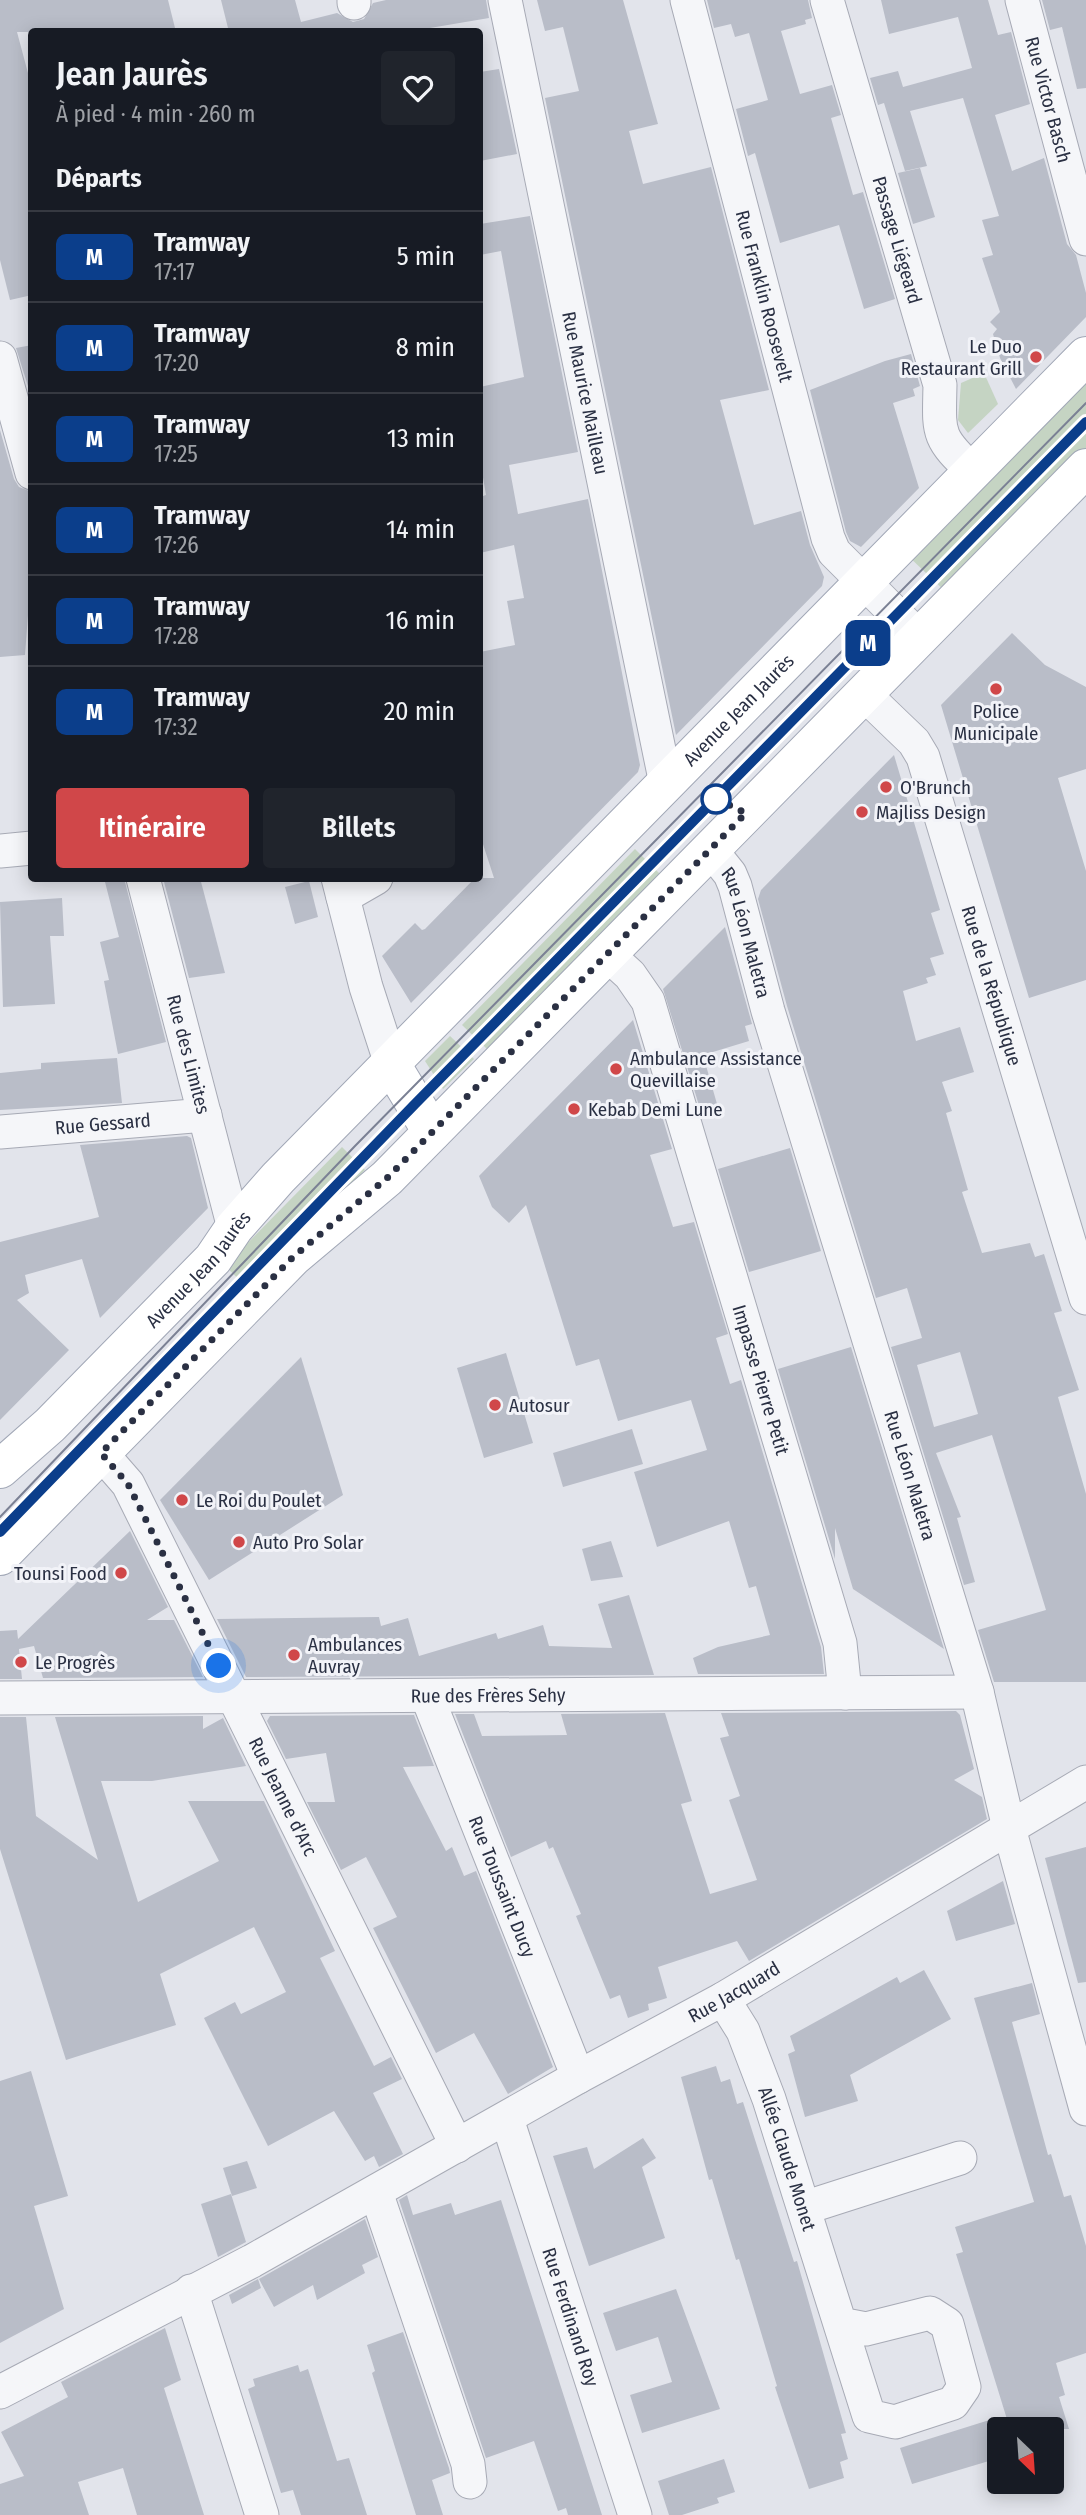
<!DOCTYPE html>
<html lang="fr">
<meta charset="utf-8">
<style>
:root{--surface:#171b24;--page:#20242c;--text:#f1f3f6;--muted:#9ea1a6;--line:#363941;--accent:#d04749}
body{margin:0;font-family:"Fira Sans Condensed",sans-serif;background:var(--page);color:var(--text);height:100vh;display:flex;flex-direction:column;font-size:26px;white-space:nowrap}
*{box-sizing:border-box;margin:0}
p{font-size:23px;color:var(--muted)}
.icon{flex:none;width:38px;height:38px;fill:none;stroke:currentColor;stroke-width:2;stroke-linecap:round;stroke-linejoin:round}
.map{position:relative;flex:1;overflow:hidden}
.drawer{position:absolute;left:28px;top:28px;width:455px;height:854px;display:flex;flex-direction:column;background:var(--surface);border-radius:7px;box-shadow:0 4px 18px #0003}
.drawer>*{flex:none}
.badge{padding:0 14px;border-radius:10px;font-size:24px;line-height:46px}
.needle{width:46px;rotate:155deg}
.buttons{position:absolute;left:987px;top:2417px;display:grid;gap:14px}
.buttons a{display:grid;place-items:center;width:77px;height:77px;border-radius:7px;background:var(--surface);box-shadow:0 4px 18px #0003;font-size:35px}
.you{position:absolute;width:35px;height:35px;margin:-18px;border:5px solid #fff;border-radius:50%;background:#1a73e8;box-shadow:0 0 0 10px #1a73e833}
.map>.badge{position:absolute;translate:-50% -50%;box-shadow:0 0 0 4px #fff}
h2{padding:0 28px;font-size:26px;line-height:63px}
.round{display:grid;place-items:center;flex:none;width:74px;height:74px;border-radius:7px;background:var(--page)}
.overview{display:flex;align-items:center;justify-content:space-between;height:119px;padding:0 28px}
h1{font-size:33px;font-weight:600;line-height:52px}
.primary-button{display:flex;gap:14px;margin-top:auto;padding:14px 28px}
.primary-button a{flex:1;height:80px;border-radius:7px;background:var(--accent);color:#fff;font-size:28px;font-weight:600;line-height:80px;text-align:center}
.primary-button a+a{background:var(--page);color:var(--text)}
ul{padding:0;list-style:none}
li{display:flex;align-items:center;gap:21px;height:91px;padding:0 28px;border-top:2px solid var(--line)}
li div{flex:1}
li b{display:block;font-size:26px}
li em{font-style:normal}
li .badge{min-width:77px;font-weight:700;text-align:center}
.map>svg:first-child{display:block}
.green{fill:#c5d4c3}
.building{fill:#b9bdc8;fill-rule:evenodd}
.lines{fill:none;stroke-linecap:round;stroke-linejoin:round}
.minor-casing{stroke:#a7aab5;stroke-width:35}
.major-casing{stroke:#a1a7b6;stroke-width:40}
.minor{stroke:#f5f6f9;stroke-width:33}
.major{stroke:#fff;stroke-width:38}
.tram{stroke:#7b8194;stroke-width:2}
.line-casing{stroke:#fff;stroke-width:16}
.line{stroke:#0b3e8b;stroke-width:10}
.walk{stroke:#2a3043;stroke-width:7;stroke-dasharray:0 12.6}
.poi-dot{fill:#d04749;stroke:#f2f3f8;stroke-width:2.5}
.stop-dot{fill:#fff;stroke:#0b3e8b;stroke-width:3.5}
.labels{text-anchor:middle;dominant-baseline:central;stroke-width:6;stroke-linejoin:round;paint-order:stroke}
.street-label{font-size:19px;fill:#2a3043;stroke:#f2f3f8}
.poi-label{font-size:19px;fill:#2a3043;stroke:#f2f3f8;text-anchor:start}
</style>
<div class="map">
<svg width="1086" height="2515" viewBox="0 0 1086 2515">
<rect width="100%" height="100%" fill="#e2e4eb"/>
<g class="green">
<path d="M1086,370V457L949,595L905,553Z"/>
<path d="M984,373L998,404L968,433L958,420L961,383Z"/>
<path d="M635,849L660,874L487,1049L462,1025Z"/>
<path d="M450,1036L474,1059L443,1089L425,1061Z"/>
<path d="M342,1147L365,1170L249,1289L225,1266Z"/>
</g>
<g class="building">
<path d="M0,0H168L176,32H17L32,88V295L10,300L0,260Z"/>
<path d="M221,0H295L301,22L337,13L353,22L364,19L373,3L386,0H486L489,18L424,29V32H229Z"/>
<path d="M537,0H623L658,124L629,131L643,184L711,167L769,390L720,400L754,525L801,511L810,545L824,577L822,586L676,735L545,98L579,91L563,27L545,31Z"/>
<path d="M707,0H808L812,18L805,20L806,24L781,31L800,94L832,85L841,115L831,118L853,195L863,192L895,299L864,309L839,225L780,243L755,153L748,156L736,109L768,100L749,33L735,37L731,24L714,28Z"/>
<path d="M881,0H988L998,35L1011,32L1030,104L995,115L1012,171L1044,158L1067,244L1076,255L1086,293V317L1016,389L1000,358L993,334L997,329L990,322L1000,312L982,258L993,255L982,220L999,216L963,98L910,111L927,166L905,171L884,103L878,105L870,78L898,71L903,87L972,68L958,17L889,34Z"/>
<path d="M1042,0H1086V88L1077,89L1062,27L1050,30Z"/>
<path d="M499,69L517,154L480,161V72Z"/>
<path d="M920,168L935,217L913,224L898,173Z"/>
<path d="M530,216L578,452L509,465L518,514L588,499L640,765L638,772L411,1003L382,956L415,923L422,930L425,929L475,878H494L480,835V652L515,645L507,601L524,598L514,545L480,553V497L486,495L480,460V387L524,377L501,251L480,255V224Z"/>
<path d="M32,345V399L16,348Z"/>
<path d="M911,354L920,386L913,389L915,396L893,403L919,488L861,547L850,541L846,532L810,390L885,361Z"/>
<path d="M0,430L14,479L19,487L32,492V615H28L25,655L0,657Z"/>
<path d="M1012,633L1045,665L1086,687V769L1058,778L1086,871V980L1029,998L941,705Z"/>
<path d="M894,755L940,910L931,913L944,954L930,958L936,975L926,978L928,983L903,991L916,1041L960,1027L974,1072L942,1082L952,1111L946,1113L968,1190L962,1192L982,1253L1030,1243L1035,1257L1044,1254L1062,1311L1054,1313L1079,1390L1058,1397L1086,1494V1682H994L978,1630L1046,1610L1031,1561L992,1435L936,1453L961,1517L957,1518L975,1582L964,1585L891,1347L922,1338L907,1288L876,1298L787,1006L758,899L761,890ZM960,1352L978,1414L934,1427L917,1365Z"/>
<path d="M104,878H124L166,1042L118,1054L104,981L109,980L100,942L119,937Z"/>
<path d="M163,878H200L225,973L189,978Z"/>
<path d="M309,881L318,917L295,924L285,887Z"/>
<path d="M62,898L64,936H50L55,1004L3,1007L0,902Z"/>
<path d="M725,927L752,1024L745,1026L749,1041L703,1055L719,1111L702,1115L663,989Z"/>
<path d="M633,1020L672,1149L650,1155L673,1227L694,1222L728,1334L716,1338L730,1384L741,1380L821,1647L824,1674H698L693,1658L718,1647L770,1635L756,1586L749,1588L729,1521L657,1547L634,1472L707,1450L691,1400L618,1421L599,1359L576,1366L526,1205L509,1223L492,1207L479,1176Z"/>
<path d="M117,1058L122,1103L0,1110V1073L41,1069V1063Z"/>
<path d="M187,1136L191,1138L208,1208L100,1318L82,1259L25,1275L29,1293L17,1300L69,1350L0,1420V1242L99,1217L80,1145Z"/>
<path d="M790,1148L821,1251L749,1272L718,1169Z"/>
<path d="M851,1347L944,1649L853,1589L835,1528V1559L778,1369Z"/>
<path d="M506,1353L533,1443L484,1458L457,1368Z"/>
<path d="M301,1357L343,1495L209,1580L160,1500Z"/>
<path d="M632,1429L643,1464L563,1487L553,1453Z"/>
<path d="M130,1531L168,1607L147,1620H174L203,1677L43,1678L34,1646L19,1649L22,1679H0V1631L17,1630L18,1639Z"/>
<path d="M611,1541L623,1577L591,1581L582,1549Z"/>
<path d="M629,1595L654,1675L246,1677L217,1619L379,1617L381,1626L408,1618L419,1656L496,1633L498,1639L543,1625L549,1646L612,1648L598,1604Z"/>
<path d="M956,1711L960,1715L974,1769L954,1780L982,1797L987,1819L749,1961L737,1941L658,1967L667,1998L648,2004L649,2010L628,2018L620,1995L610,1999L576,1916L581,1914L553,1847L549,1849L546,1841L511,1857L455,1714H474L482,1736L567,1735L561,1714L665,1713L692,1801L681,1804L710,1894L757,1880L729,1800L740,1796L720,1738L729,1736L721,1713Z"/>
<path d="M414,1715L434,1766L403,1767L446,1851L452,1847L464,1876L476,1871L553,2067L508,2094L474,2033L436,2053L373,1928L397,1917L366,1857L341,1870L307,1802H335L326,1753L286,1759L267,1721L270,1716Z"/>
<path d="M203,1716V1729L223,1718L246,1766L152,1781H101L138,1902L219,1861L188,1801H264L335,1951L320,1958L374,2066L391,2057L402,2079L373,2093L403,2154L379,2167L374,2156L365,2161L334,2111L268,2146L204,2018L235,2002L241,2014L286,1992L254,1927L160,1974L176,2025L66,2060L0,1849V1717H26L36,1816L98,1860L55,1717Z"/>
<path d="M1086,1847V1982L1078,1983L1045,1858Z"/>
<path d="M1003,1881L1015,1924L956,1941L947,1911Z"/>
<path d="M924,1970L951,2019L850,2075L858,2101L805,2117L788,2054L795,2051L790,2036L897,1977L900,1983Z"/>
<path d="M1032,1983L1040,2014L1012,2022L1048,2155L1051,2154L1064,2197L1071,2195L1086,2246V2353L1056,2363L1065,2395L1059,2397L1069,2429H1010L956,2254L963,2252L955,2227L1034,2202L974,1998Z"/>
<path d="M716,2066L721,2082L730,2079L737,2104L743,2102L794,2262L797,2261L846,2433L841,2434L848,2459L840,2462L844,2478L809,2489L775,2387L777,2386L739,2259L736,2260L712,2179L709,2180L681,2077Z"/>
<path d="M31,2071L68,2196L34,2206L64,2309L0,2343V2081Z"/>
<path d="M643,2138L656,2158L642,2167L665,2238L589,2266L553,2156L587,2147L594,2169Z"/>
<path d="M247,2161L257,2188L232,2196L223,2168Z"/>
<path d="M231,2194L246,2242L218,2257L201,2204Z"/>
<path d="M407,2195L413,2215L451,2203L455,2215L501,2200L602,2515H568L566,2508L558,2511L534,2441L486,2458L399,2200Z"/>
<path d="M365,2219L378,2257L362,2265L365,2273L317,2300L313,2285L274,2307L259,2279Z"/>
<path d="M258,2279L261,2288L232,2304L229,2295Z"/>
<path d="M676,2289L720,2409L642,2433L630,2395L672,2382L658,2337L616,2351L603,2313Z"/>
<path d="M165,2328L181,2380L164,2388L204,2515H137L123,2468L78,2482L89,2515H0V2484L24,2476L1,2432L68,2397L61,2382Z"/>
<path d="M403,2332L449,2468L450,2473L432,2480L443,2515H416L372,2373L375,2371L367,2345Z"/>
<path d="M298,2365L300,2372L308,2369L337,2461L349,2458L367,2515H301L293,2490L281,2493L248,2389L255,2386L253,2379Z"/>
<path d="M999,2417V2458L912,2484L900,2448Z"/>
<path d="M724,2459L735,2492L717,2498L719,2503L682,2515H669L658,2481Z"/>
</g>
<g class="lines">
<g class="minor-casing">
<g id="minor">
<path d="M354,0V3"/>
<path id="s1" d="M505,0L666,784"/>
<path id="s2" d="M687,0L828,538L834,552L918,636"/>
<path id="s3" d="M827,0L940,385C939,433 936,437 973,471"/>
<path id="s4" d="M1022,0L1086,239"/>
<path d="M0,358L32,473"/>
<path id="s5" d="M863,693L914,742L923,757L1086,1298"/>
<path id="s6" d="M710,849L730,874L735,886L768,1011L977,1692L1009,1828L1086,2109"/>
<path d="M0,851L32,848"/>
<path id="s7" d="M143,878L234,1228"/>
<path d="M338,878L366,987L391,1064"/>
<path d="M343,897L376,878"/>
<path id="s8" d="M607,954L630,975L648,1001L840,1643L845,1693"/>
<path id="s9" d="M0,1132L205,1115"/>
<path id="s10" d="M101,1453L128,1484L457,2146"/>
<path id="s11" d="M427,1696L578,2077"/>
<path id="s12" d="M0,1698L977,1692"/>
<path id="s13" d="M723,1999L743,2031L769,2099L869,2416L895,2422L953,2403L964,2387L947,2324L930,2313L866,2329L840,2324"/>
<path id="s14" d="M507,2119L635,2515"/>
<path d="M376,2192L468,2464L470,2482"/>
<path d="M804,2208L960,2158"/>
<path d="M191,2291L262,2515"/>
<path id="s15" d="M0,2392L252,2261L578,2077L723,1999L1086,1782"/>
</g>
</g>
<g class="major-casing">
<g id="major">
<path d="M391,1064L432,1132"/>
<path id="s16" d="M0,1469L50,1425L213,1259L234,1228L278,1178L1086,356"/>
<path d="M0,1556L293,1257L387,1178L1086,468"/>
</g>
</g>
<use href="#minor" class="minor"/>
<use href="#major" class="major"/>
<g class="tram">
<path d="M0,1517L355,1146L1086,403"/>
<path d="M0,1532L471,1046L1086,422"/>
</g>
</g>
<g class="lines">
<g class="line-casing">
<path id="line" d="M0,1532L415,1104L1086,422"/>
</g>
<use href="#line" class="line"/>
<path class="walk" d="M219,1666L128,1484L101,1453L293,1257L387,1178L746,813L716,799"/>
</g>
<g class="poi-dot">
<circle cx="1036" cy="357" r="7"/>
<circle cx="996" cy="689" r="7"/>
<circle cx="886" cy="787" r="7"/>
<circle cx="862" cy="812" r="7"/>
<circle cx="616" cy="1069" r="7"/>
<circle cx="574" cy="1109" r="7"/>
<circle cx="495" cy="1405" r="7"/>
<circle cx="182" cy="1500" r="7"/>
<circle cx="239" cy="1542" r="7"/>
<circle cx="121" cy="1573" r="7"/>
<circle cx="294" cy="1655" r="7"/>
<circle cx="21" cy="1662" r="7"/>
</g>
<circle class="stop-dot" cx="716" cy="799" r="14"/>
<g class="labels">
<g class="street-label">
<text stroke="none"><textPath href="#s4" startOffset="103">Rue Victor Basch</textPath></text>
<text stroke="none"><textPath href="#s3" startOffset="250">Passage Liégeard</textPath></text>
<text stroke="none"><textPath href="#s2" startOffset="306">Rue Franklin Roosevelt</textPath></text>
<text stroke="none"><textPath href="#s1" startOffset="401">Rue Maurice Mailleau</textPath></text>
<text stroke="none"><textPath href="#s16" startOffset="1060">Avenue Jean Jaurès</textPath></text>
<text stroke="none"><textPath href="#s6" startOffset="93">Rue Léon Maletra</textPath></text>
<text stroke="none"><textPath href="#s5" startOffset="327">Rue de la République</textPath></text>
<text stroke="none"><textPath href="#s7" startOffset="182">Rue des Limites</textPath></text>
<text stroke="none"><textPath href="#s9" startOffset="103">Rue Gessard</textPath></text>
<text stroke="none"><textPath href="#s16" startOffset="282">Avenue Jean Jaurès</textPath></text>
<text stroke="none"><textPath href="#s8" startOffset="458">Impasse Pierre Petit</textPath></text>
<text stroke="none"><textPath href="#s6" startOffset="660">Rue Léon Maletra</textPath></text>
<text stroke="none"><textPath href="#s12" startOffset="488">Rue des Frères Sehy</textPath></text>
<text stroke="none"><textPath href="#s10" startOffset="390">Rue Jeanne d'Arc</textPath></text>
<text stroke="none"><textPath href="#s11" startOffset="205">Rue Toussaint Ducy</textPath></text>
<text stroke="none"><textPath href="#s15" startOffset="836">Rue Jacquard</textPath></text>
<text stroke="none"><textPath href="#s13" startOffset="173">Allée Claude Monet</textPath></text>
<text stroke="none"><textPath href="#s14" startOffset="208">Rue Ferdinand Roy</textPath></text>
</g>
<g class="poi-label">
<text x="1022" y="346" text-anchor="end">Le Duo<tspan x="1022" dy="22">Restaurant Grill</tspan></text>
<text x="996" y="711" text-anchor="middle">Police<tspan x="996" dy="22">Municipale</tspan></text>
<text x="900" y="787">O'Brunch</text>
<text x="876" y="812">Majliss Design</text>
<text x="630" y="1058">Ambulance Assistance<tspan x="630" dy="22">Quevillaise</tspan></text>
<text x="588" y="1109">Kebab Demi Lune</text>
<text x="509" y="1405">Autosur</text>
<text x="196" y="1500">Le Roi du Poulet</text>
<text x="253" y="1542">Auto Pro Solar</text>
<text x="107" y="1573" text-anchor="end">Tounsi Food</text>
<text x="308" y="1644">Ambulances<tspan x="308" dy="22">Auvray</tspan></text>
<text x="35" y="1662">Le Progrès</text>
</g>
</g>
</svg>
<div class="buttons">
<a><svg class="needle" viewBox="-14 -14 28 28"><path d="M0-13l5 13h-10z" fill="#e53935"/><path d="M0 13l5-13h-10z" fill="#9ea1a6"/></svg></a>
</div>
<div class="you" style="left:219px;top:1666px"></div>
<b class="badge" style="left:868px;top:643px;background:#0b3e8b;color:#fff">M</b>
<section class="drawer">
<div class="overview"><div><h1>Jean Jaurès</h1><p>À pied · 4 min · 260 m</p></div><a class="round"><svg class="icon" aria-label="heart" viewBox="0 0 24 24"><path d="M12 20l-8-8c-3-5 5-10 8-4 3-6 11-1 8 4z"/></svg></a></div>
<h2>Départs</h2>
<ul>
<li><span class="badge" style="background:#0b3e8b;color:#fff">M</span><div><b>Tramway</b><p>17:17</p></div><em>5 min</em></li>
<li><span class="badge" style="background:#0b3e8b;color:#fff">M</span><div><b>Tramway</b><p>17:20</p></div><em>8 min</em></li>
<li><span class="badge" style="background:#0b3e8b;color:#fff">M</span><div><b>Tramway</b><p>17:25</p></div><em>13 min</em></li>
<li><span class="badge" style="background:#0b3e8b;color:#fff">M</span><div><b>Tramway</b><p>17:26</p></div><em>14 min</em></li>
<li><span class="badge" style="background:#0b3e8b;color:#fff">M</span><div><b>Tramway</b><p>17:28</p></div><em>16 min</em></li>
<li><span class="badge" style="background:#0b3e8b;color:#fff">M</span><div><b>Tramway</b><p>17:32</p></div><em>20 min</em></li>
</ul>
<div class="primary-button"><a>Itinéraire</a><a>Billets</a></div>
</section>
</div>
